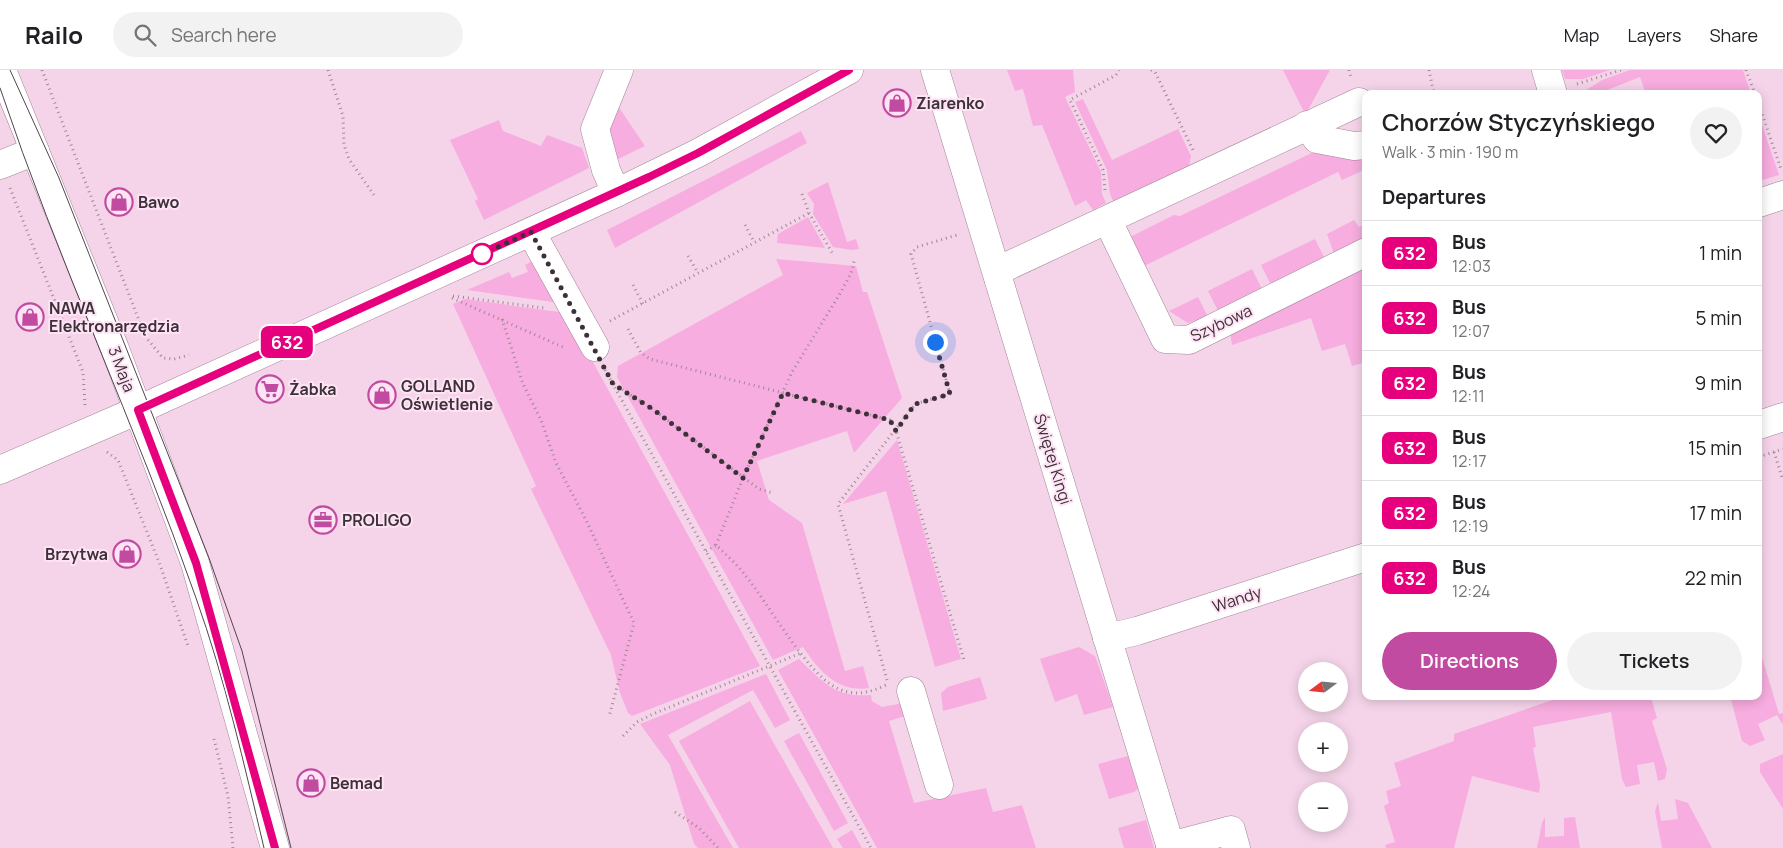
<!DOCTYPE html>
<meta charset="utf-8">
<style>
:root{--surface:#fff;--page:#f2f2f2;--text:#202124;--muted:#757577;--line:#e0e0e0;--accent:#c14ba1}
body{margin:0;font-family:Manrope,sans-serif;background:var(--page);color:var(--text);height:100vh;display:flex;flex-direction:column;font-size:19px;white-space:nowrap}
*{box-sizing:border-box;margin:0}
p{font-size:16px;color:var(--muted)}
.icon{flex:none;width:28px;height:28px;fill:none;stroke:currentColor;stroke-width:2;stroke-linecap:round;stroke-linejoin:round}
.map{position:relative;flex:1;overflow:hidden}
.drawer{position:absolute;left:1362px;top:20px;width:400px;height:610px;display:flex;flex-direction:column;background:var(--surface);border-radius:10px;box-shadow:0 2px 12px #0003}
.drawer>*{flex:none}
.badge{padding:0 10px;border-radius:8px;font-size:18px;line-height:32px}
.needle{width:32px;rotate:254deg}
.controls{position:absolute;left:1298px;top:592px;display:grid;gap:10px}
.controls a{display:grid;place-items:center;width:50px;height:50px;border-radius:50%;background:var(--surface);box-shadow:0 2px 12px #0003;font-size:25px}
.you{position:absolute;width:25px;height:25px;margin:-12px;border:4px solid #fff;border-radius:50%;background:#1a73e8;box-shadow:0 0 0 8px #1a73e833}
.map>.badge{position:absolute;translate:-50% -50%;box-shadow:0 0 0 2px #fff}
h2{padding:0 20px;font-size:19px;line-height:45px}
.round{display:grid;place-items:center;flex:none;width:52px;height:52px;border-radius:26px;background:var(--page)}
.headline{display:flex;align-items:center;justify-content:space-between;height:85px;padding:0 20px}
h1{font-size:24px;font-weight:600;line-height:38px}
.cta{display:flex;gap:10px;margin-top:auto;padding:10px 20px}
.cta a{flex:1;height:58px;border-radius:30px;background:var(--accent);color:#fff;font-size:20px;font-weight:600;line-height:58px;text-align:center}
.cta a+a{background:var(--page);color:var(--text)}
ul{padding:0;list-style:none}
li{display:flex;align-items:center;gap:15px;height:65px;padding:0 20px;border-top:1px solid var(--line)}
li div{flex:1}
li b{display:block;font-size:19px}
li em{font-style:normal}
li .badge{min-width:55px;font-weight:700;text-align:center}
header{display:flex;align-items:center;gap:30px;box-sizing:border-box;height:70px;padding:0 25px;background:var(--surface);border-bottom:1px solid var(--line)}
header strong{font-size:24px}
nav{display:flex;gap:28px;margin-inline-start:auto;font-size:18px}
.search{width:350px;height:45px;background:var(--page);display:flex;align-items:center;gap:12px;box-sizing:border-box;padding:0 18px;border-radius:28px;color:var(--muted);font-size:19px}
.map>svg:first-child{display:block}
.green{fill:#f7addf}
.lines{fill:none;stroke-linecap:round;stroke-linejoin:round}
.minor-casing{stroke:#a28598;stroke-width:29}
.major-casing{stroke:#a28598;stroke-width:29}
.path{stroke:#9f8897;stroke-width:3;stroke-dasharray:1 4;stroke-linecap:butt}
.minor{stroke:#fff;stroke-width:28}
.major{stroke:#fff;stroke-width:28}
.tram{stroke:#53444e;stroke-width:1}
.line-casing{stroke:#fff;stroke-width:11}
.line{stroke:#e6007e;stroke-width:8}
.walk{stroke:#3d3139;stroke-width:5;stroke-dasharray:0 9}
.stop-dot{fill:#fff;stroke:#e6007e;stroke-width:2.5}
.labels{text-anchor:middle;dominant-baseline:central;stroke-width:4;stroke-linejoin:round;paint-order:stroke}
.poi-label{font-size:16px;font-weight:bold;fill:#3d3139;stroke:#fee3f4;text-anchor:start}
.street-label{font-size:16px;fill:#3d3139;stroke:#fee3f4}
</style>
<header>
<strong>Railo</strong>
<div class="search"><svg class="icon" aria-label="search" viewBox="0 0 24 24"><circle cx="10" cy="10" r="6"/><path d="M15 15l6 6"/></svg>Search here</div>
<nav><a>Map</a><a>Layers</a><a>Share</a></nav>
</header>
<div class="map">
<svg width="1783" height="778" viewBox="0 0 1783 778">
<rect width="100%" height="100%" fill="#f5d4e9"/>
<g class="green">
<path d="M1007,0H1073L1075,22L1065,27L1101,102L1102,124L1106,133L1093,140L1086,130L1075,136L1042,55L1033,56L1023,19L1015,21Z"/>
<path d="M1283,0H1330L1308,40L1304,42Z"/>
<path d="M1562,0H1610L1583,9H1565Z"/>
<path d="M1630,0H1743L1751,24H1646L1640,7L1597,24H1571L1570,22H1583L1602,10Z"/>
<path d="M1083,29L1112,90L1178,59L1191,86L1189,96L1114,133L1110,124L1107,100L1075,32Z"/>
<path d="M616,33L645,76L616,90L608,63Z"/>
<path d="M1759,46L1779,105L1759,111Z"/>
<path d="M499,50L503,61L541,76L547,65L582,78L589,98L484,150L475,131L478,129L450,70Z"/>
<path d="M801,61L807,73L615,178L607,160Z"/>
<path d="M1320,79L1366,83V99L1342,110L1338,102L1144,196L1130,167L1174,145L1180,146Z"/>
<path d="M828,112L847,172L856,169L859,179L851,180L833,177L813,144L814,134L807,123Z"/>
<path d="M808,147L825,178L777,173L778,164Z"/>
<path d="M1354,150L1359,157L1366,154V168L1334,184L1327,164Z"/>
<path d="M1315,169L1325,189L1271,215L1261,195Z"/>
<path d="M536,189L560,233L467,220L509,202L512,208L528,202L525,195Z"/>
<path d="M776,189L856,196L863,222H867L902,328L854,383L847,361L757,391L769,430L802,453L845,601L863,596L869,618C838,623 819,601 803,577L773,590L617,307L618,296L783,205Z"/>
<path d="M1366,195V292L1352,296L1345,274L1322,281L1311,248L1232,275L1230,261Z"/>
<path d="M1252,199L1262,219L1218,241L1208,221Z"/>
<path d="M1198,227L1208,247L1188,253L1169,241Z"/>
<path d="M465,229L566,243L760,596L632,646L628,643L620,623L611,585L531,419L536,416L453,234Z"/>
<path d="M897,370L961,589L935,597L886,421L843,434Z"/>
<path d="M1079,577L1095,586L1113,637L1084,645L1077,624L1055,632L1040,589Z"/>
<path d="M1759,577L1779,644L1783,643V655L1777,645L1758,654L1765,670L1750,676L1742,671L1730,626H1759Z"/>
<path d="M799,589C823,612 835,628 871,625L872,631L882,637L908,632L912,644L889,651L914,733L986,718L993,742L1022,735L1036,778H877L778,600Z"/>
<path d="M766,604L790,650L775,658L753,620L668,665L733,778H698L694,774L670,695L640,654Z"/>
<path d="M980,607L987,629L943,641L941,623L948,617Z"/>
<path d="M1564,626H1656L1651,628L1657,648L1652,651L1667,699L1665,709L1658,711L1654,692L1637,695L1640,714L1626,717L1622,709L1611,642L1533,657L1536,677L1533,678L1540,715L1539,723L1472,706L1454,778H1386L1385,775L1395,772L1384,736L1389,733L1386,721L1401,716L1394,693L1454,671V664Z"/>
<path d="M750,631L833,778H739L679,671Z"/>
<path d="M799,663L848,753L834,761L784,671Z"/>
<path d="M1783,684V739L1760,702V694Z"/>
<path d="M1128,686L1138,719L1134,722L1109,729L1098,694Z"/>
<path d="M1675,729L1688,733L1712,778H1662L1655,741L1658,732L1661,751L1678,749Z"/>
<path d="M1545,747V767L1564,766V748L1575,747L1580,778H1537L1542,753Z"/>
<path d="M1146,750L1154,778H1124L1118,758Z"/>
<path d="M852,760L862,778H843L837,769Z"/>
</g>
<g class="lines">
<g class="minor-casing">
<g id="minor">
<path d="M935,0L1171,778"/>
<path d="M1546,0L1553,24"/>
<path d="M1307,55L1317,69L1354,76L1366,75"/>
<path d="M0,95L35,81"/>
<path d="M616,123L606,100L595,59L619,0"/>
<path d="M1759,133L1783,125"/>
<path d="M1108,151L1165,269L1189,270L1366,182"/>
<path d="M531,162L595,277"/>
<path d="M997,201L1359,32"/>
<path d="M1759,355L1783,347"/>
<path d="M0,400L127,345L616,123L698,83L849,0"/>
<path d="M1107,568L1137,561L1366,487"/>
<path d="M911,621L939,715"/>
<path d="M1170,776L1231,760L1236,778"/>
</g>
</g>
<g class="major-casing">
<path id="major" d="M2,0L115,279L195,493L275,778"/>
</g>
<g class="path">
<path d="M42,0L145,266L163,288L174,289L189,285"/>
<path d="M328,0L343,46L344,75L349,89L376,128"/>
<path d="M1151,0L1155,2L1193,80"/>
<path d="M1349,0L1351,7"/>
<path d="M1429,0L1434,24"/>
<path d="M1746,0L1755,24"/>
<path d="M1577,14L1621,0"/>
<path d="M1759,35L1781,99"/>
<path d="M10,118L83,302L85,335"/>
<path d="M1105,120L1103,100L1070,30L1116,5L1119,0"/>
<path d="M802,124L809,143L834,186"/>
<path d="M745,155L754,172"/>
<path d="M688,186L698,203"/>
<path d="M633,215L643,234"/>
<path d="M453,226L544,238"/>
<path d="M452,228L565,278"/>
<path d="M502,249L523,314L541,350L556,393L586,450L634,553L609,647"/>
<path d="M610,251L809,143"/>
<path d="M628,259L641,283L650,289L890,350L896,361L964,590"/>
<path d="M605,300L871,778"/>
<path d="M614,314L654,340L759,419L773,423"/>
<path d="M107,382L118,390L159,492L188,576"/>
<path d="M1774,382L1783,410"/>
<path d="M1759,387L1783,379"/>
<path d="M716,475L743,408L792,302L841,222L851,203L855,188"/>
<path d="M706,481L716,475C726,485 737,494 745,505C768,533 806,602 835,617C853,627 869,623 886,615"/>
<path d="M887,610L838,434L915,334L950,324L911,184L917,177L957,165"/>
<path d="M623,666L637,652L653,644L801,583"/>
<path d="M214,669L228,726L233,778"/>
<path d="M675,742L699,758L718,778"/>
</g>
<use href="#minor" class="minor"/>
<use href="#major" class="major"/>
<g class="tram">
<path d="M10,0L59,108L209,488L242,581L291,778"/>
<path d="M0,18C58,191 136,356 196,528C225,609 244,694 264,778"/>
</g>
</g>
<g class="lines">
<g class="line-casing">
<path id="line" d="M275,778L196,493L138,340L649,107L698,83L849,0"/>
</g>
<use href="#line" class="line"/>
<path class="walk" d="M482,184L531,162L613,314L654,340L743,408L783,323L890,350L896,361L915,334L950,324L935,272"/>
</g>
<defs>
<g id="shop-ring" transform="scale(1.4375)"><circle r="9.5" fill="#fee3f4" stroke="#c14ba1" stroke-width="1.5"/><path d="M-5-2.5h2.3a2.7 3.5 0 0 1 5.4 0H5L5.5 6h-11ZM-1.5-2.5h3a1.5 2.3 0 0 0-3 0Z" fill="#c14ba1"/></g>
<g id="supermarket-ring" transform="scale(1.4375)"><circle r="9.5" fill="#fee3f4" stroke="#c14ba1" stroke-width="1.5"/><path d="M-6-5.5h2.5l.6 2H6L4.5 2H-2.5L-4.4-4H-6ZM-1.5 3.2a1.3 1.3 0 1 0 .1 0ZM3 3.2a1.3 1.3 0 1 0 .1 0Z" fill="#c14ba1"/></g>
<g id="office-ring" transform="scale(1.4375)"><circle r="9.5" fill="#fee3f4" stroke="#c14ba1" stroke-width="1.5"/><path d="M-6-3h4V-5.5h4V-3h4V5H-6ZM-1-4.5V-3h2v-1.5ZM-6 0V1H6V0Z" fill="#c14ba1"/></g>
</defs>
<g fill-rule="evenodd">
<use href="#shop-ring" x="897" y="33"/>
<use href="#shop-ring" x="119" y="132"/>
<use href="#shop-ring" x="30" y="247"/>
<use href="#supermarket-ring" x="270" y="319"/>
<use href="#shop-ring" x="382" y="325"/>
<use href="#office-ring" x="323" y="450"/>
<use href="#shop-ring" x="127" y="484"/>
<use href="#shop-ring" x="311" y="713"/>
</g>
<circle class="stop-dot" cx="482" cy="184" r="10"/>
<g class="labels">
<g class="poi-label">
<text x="916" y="33">Ziarenko</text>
<text x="138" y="132">Bawo</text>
<text x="49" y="238">NAWA<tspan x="49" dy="18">Elektronarzędzia</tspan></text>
<text x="401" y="316">GOLLAND<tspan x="401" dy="18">Oświetlenie</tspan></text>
<text x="289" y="319">Żabka</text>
<text x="342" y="450">PROLIGO</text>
<text x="108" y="484" text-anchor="end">Brzytwa</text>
<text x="330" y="713">Bemad</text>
</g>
<g class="street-label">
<text transform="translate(1221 253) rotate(-25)">Szybowa</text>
<text transform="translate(122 299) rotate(69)">3 Maja</text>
<text transform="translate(1053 389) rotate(73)">Świętej Kingi</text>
<text transform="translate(1237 529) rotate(-18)">Wandy</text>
</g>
</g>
</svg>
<div class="controls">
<a><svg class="needle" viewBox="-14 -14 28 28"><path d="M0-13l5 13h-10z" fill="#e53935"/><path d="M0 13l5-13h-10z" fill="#757577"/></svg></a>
<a>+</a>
<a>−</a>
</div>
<div class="you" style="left:935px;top:272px"></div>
<b class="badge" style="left:287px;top:272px;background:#e6007e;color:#fff">632</b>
<section class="drawer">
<div class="headline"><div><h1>Chorzów Styczyńskiego</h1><p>Walk · 3 min · 190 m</p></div><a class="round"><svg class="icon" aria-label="heart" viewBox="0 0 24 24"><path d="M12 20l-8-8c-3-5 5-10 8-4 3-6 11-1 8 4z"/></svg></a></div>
<h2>Departures</h2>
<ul>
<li><span class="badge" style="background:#e6007e;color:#fff">632</span><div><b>Bus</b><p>12:03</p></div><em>1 min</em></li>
<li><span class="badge" style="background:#e6007e;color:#fff">632</span><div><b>Bus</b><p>12:07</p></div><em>5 min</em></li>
<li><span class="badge" style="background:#e6007e;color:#fff">632</span><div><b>Bus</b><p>12:11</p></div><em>9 min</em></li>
<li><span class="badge" style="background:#e6007e;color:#fff">632</span><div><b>Bus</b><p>12:17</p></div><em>15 min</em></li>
<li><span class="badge" style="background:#e6007e;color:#fff">632</span><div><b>Bus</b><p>12:19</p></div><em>17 min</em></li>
<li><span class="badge" style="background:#e6007e;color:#fff">632</span><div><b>Bus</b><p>12:24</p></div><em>22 min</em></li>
</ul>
<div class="cta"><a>Directions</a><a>Tickets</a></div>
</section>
</div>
